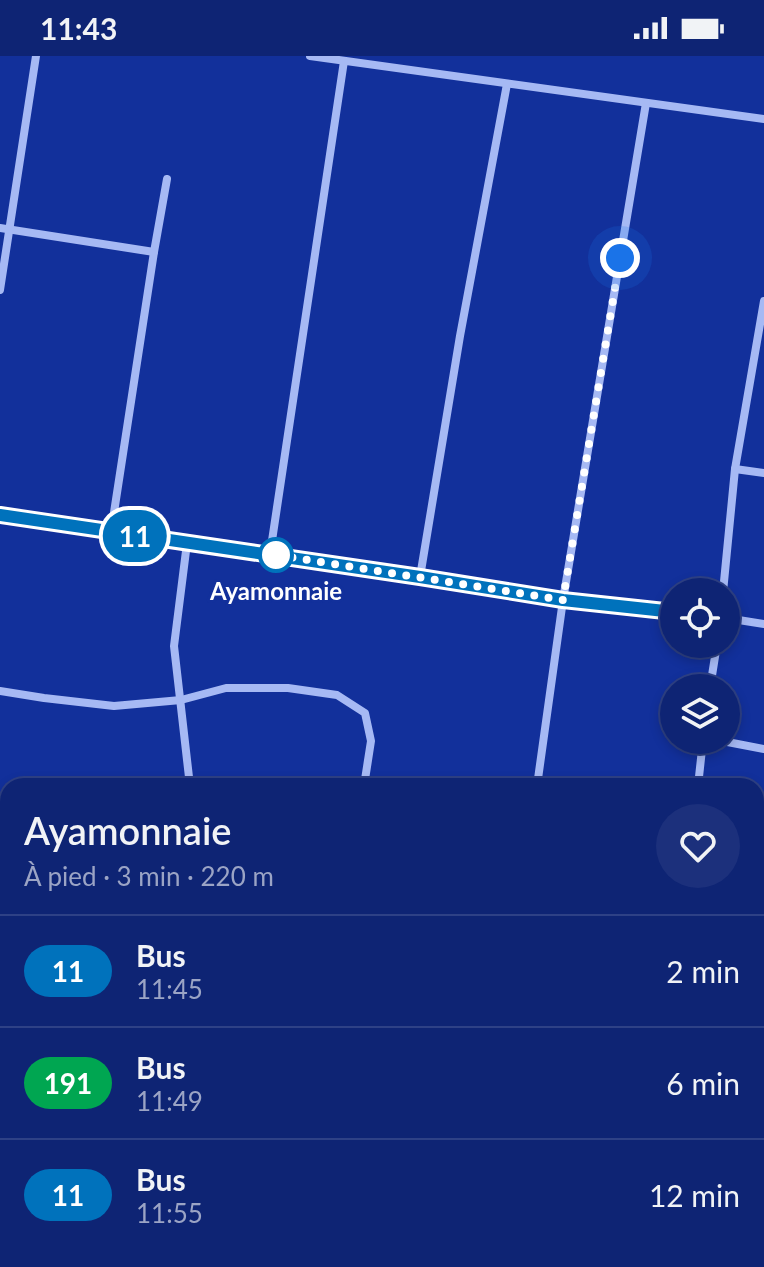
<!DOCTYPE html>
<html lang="fr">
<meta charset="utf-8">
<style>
:root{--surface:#0e2474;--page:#1c307c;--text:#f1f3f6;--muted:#9ba4c5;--line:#2e4186}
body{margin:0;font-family:Lato,sans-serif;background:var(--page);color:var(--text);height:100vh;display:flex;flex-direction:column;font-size:30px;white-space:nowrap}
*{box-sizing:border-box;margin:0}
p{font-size:26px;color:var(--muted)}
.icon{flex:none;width:44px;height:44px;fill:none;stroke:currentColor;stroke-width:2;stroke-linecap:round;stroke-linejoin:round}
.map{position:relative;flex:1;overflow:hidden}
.sheet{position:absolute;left:0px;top:722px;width:764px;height:490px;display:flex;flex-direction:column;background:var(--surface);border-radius:24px 24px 0 0;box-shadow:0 4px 12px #0003,0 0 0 2px var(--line)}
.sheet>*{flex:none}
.badge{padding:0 16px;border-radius:26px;font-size:28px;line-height:52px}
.fabs{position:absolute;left:660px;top:522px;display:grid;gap:16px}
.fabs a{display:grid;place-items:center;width:80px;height:80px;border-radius:50%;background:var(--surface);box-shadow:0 4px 12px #0003,0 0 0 2px var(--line);font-size:40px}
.you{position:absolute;width:40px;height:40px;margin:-20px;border:6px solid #fff;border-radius:50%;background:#1a73e8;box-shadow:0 0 0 12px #1a73e833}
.map>.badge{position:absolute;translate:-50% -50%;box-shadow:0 0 0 4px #fff}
.round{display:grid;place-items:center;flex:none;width:84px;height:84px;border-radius:42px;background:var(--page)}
.head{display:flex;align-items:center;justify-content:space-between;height:136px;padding:0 24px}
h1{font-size:38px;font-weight:600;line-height:60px}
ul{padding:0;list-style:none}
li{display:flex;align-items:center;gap:24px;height:112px;padding:0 24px;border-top:2px solid var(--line)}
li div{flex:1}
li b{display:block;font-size:30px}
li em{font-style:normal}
li .badge{min-width:88px;font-weight:700;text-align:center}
.status{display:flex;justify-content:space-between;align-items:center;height:56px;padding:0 40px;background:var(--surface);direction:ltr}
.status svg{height:22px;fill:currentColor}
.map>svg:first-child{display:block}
.building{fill:url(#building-back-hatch);stroke:#cfdafe;stroke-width:2}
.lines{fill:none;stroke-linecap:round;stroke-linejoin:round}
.street{stroke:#a6b9f4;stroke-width:8}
.line-casing{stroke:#fff;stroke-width:18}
.line{stroke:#0072bc;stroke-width:12}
.walk{stroke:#fff;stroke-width:8;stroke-dasharray:0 14.4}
.stop-dot{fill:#fff;stroke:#0072bc;stroke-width:4}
.labels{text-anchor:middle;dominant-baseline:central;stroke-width:6;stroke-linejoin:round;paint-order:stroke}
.stop-label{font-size:24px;font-weight:bold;fill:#fff;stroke:#12309b}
</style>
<div class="status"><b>11:43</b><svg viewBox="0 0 49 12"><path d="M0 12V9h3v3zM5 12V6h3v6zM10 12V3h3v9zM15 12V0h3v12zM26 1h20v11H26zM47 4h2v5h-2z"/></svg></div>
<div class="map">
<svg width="764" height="1211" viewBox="0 0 764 1211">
<defs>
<pattern id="building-back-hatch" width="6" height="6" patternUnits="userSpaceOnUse" patternTransform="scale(2)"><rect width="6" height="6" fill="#3656c2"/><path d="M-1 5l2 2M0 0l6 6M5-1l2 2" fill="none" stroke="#546fcb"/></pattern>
</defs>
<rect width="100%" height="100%" fill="#12309b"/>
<g class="building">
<path d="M0,844L8,845L6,871L0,870Z"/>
<path d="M0,906L8,907V944L0,943Z"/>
<path d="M0,986H8V1007L0,1006Z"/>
<path d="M0,1009H8V1031L0,1030Z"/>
<path d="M3,1035L8,1036V1073L0,1072Z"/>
<path d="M0,1086L8,1087V1112L0,1111Z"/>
<path d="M0,1120L8,1121V1144L0,1143Z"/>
<path d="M43,1204H90L89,1211H62L42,1208Z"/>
<path d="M98,1204H157L156,1211H97Z"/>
<path d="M543,1204H609L607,1211H553L543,1209Z"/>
</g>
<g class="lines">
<g class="street">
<path d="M310,0L764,63"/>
<path d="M0,172L154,196"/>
<path d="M0,234L36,0"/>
<path d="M735,413L764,417"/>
<path d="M0,459L563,544L674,556"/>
<path d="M111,476L154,196L167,123"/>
<path d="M187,487L174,590L190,730"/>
<path d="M270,498L344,5"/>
<path d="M420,521L460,280L507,28"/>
<path d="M723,536L735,413L764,245"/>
<path d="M726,562L764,568"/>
<path d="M710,632L717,588"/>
<path d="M0,635L44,642L114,650L181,644L226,632H288L337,639L365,657L371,685L364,730"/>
<path d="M717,684L764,693"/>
<path d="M537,730L563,544L646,47"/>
<path d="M698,730L703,684"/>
<path d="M756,814L764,816"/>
<path d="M0,827L8,828"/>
<path d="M756,952L764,954"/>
<path d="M360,1204L399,1211"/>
<path d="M1,1211L8,1165"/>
<path d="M161,1211L162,1204"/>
<path d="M323,1211L324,1204"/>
<path d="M622,1211L624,1204"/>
</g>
</g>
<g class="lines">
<g class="line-casing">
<path id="line" d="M0,459L420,521L563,544L674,556"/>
</g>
<use href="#line" class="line"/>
<path class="walk" d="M276,499L270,498L563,544L620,202"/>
</g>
<circle class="stop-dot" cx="276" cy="499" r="16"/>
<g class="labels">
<g class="stop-label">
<text x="276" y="534">Ayamonnaie</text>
</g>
</g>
</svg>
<div class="fabs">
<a><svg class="icon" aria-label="locate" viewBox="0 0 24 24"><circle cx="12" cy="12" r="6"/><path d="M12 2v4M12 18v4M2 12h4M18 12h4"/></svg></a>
<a><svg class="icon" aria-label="layers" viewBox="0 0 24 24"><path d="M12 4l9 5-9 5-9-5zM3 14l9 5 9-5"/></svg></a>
</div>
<div class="you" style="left:620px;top:202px"></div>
<b class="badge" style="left:135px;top:480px;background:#0072bc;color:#fff">11</b>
<section class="sheet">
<div class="head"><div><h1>Ayamonnaie</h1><p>À pied · 3 min · 220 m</p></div><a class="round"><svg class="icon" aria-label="heart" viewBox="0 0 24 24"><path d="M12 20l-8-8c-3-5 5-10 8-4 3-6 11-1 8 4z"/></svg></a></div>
<ul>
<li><span class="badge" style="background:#0072bc;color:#fff">11</span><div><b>Bus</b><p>11:45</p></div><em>2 min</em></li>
<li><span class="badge" style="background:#00a651;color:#fff">191</span><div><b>Bus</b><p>11:49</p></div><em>6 min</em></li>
<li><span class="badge" style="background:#0072bc;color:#fff">11</span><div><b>Bus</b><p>11:55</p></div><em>12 min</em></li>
</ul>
</section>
</div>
